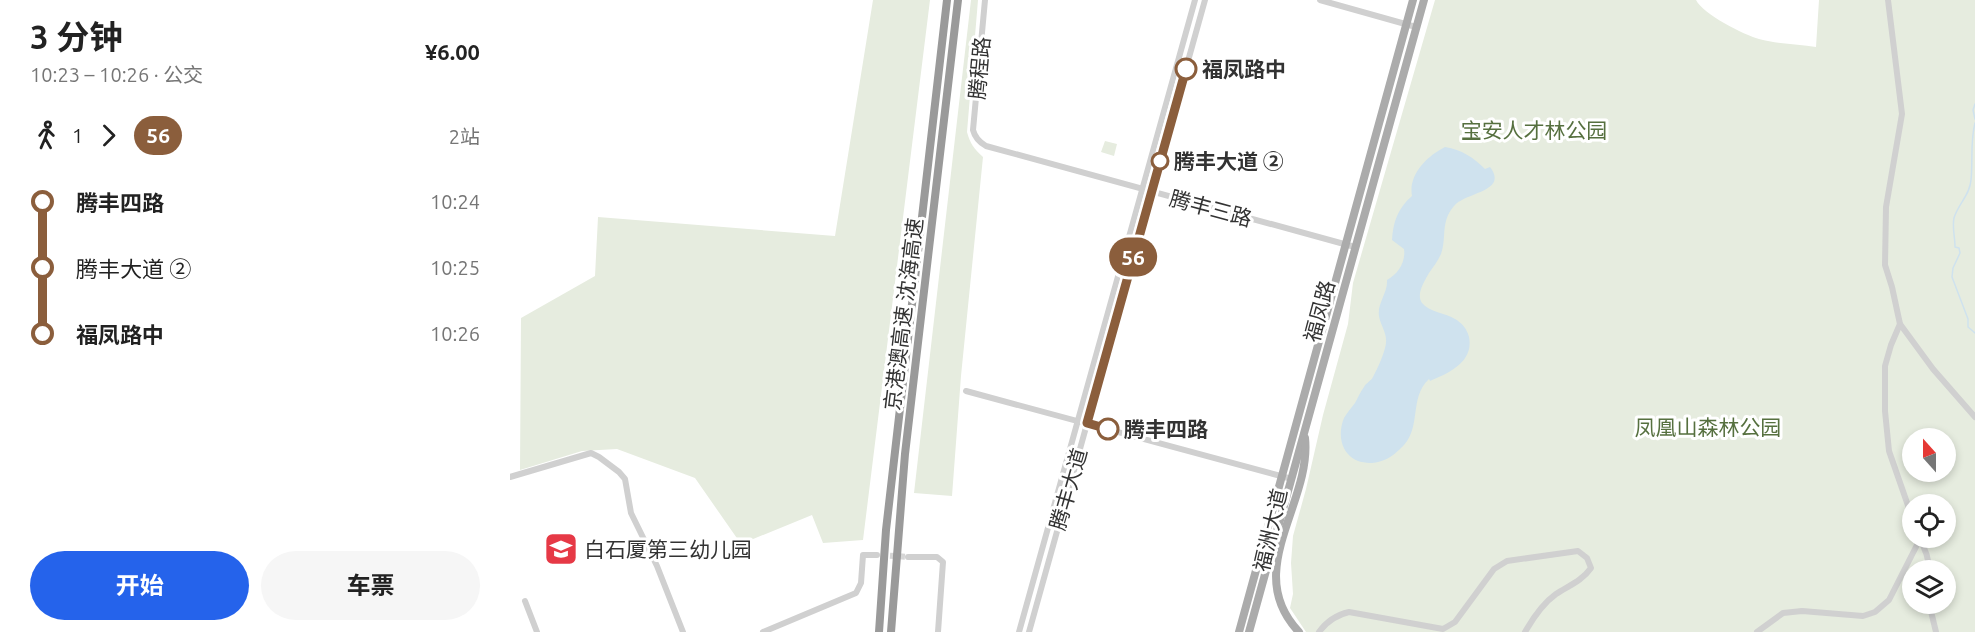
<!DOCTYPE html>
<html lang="zh">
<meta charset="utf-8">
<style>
:root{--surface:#fff;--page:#f6f6f6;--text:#222;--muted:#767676;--accent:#2563eb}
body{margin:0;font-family:Ubuntu,"Noto Sans SC",sans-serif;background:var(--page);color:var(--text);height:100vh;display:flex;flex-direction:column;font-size:22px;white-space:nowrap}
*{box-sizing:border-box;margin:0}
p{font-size:20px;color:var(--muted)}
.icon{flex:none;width:33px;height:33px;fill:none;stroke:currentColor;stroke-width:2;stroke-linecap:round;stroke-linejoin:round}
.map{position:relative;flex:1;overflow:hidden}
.sheet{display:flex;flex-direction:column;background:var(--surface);width:510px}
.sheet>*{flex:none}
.badge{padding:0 12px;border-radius:20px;font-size:21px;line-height:39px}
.needle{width:39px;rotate:339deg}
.buttons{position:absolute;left:1392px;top:428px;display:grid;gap:12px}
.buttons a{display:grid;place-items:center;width:54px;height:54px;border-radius:50%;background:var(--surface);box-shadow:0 3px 9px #0003;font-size:30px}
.map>.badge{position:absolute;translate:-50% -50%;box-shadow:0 0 0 3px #fff}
.legs{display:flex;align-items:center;gap:9px;height:66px;padding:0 30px;font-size:20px}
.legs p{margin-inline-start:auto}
.head{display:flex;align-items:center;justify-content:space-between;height:102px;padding:0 30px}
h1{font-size:33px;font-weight:700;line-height:45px}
.button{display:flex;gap:12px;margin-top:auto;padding:12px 30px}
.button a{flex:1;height:69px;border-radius:36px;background:var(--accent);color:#fff;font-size:24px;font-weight:700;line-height:69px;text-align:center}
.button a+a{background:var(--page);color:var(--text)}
ul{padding:0 30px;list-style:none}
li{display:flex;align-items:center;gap:21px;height:66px;font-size:22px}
li i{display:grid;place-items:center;width:9px;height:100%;margin:0 8px;background:currentColor}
li i::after{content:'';width:15px;height:15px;margin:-8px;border:4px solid;border-radius:50%;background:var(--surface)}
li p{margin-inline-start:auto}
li:first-child i{background:linear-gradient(#0000 50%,currentColor 0)}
li:last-child i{background:linear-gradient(currentColor 50%,#0000 0)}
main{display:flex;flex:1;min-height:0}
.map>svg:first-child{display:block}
.green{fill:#e6ecdf;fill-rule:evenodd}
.water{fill:#cfe2ee}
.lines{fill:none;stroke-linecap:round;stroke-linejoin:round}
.stream{stroke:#cfe2ee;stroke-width:1.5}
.minor-tunnel{stroke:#d6d6d6;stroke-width:6;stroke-dasharray:6 3;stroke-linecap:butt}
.minor{stroke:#d0d0d0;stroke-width:6}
.major{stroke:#ababab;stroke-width:8}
.highway{stroke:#9a9a9a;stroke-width:8}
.line-1-casing{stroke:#fff;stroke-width:14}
.line-1{stroke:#8b5e3c;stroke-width:9}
.stop-1-dot{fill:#fff;stroke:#8b5e3c;stroke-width:3}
.labels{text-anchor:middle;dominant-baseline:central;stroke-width:6;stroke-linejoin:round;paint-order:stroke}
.street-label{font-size:21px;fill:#333;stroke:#fff}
.stop-label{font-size:21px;font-weight:bold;fill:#333;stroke:#fff;text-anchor:start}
.park-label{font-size:21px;fill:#56703f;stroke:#fff}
.poi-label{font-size:21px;fill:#333;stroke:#fff;text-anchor:start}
</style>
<main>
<section class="sheet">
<div class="head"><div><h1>3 分钟</h1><p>10:23 – 10:26 · 公交</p></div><b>¥6.00</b></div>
<div class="legs"><svg class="icon" aria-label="walk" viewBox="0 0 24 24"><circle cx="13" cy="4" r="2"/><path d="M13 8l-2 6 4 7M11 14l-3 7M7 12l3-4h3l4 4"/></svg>1<svg class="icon" aria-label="forward" viewBox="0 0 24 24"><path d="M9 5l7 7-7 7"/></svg><b class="badge" style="background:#8b5e3c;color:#fff">56</b><p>2站</p></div>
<ul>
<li><i style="color:#8b5e3c"></i><b>腾丰四路</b><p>10:24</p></li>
<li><i style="color:#8b5e3c"></i><span>腾丰大道 ②</span><p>10:25</p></li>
<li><i style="color:#8b5e3c"></i><b>福凤路中</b><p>10:26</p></li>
</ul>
<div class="button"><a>开始</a><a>车票</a></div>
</section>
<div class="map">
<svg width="1465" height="632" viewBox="0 0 1465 632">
<rect width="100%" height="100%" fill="#fff"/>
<g class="green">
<path d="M363,0H420L353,540L313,543L302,515L231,544L185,478L107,449L72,451L10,470L11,318L85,276L88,217L325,236Z"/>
<path d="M461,0H468L457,132C460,143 464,149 473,157L451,376L442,496L404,493Z"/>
<path d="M925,0H1186C1193,14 1234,35 1249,39C1267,44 1288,44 1306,47L1309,0H1465V632H796L780,608L783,594L781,563L783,536L796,489L813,415L838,324L843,283ZM1402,438H1436V471H1402ZM1402,504H1436V537H1402ZM1402,570H1436V603H1402Z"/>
<path d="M595,141L607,144L604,156L591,152Z"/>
</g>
<path class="water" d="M935,147C952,150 963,157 975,169L980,167C999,192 955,192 944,206C930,222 937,238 931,254C928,261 923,267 919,273C914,282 906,294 912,303C919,312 936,313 945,319C952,323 957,329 959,337C964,362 939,373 920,381L919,379C898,398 913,430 890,449C882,457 873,462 862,463C835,464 825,440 834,418C837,413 841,408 845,403C848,398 850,392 854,387C856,383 861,381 863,377C867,370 876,350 876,342C877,333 870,324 869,316C867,303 878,293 877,280C888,274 896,262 894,249L882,240C883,222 888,208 902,196C898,175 917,156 935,147Z"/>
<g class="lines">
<g class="stream">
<path d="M1465,104L1463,110L1465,119"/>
<path d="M1465,123C1460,142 1463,161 1461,180C1460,195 1448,204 1444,218C1442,227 1445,237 1445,247L1449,248L1450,253L1443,268L1442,277L1458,319V327L1465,333"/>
</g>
<path class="minor-tunnel" d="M371,555L398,557"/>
<g class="minor">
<path d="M475,0L463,130C465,138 469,142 476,146L845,247"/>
<path d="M810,0L906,27"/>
<path d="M1378,0L1392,114L1376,207L1375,265L1382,287L1390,324L1423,369L1465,417"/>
<path d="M1390,324L1381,345L1375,366V411L1379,451L1402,517"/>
<path d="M456,391L782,479"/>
<path d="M0,477L81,453L89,457L109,472L115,479L121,513L147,566L173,632"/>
<path d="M1409,538C1415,548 1419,558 1419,570"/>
<path d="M398,557H427L433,562L428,632"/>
<path d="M15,601L27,632"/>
<path d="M1419,603L1426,632"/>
<path d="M253,632L346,593L351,583L353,555H367"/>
<path d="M509,632L685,0"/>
<path d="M519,632L695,0"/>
<path d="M809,632C817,621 826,615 839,612L933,629L945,622L984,569L997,561L1068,551L1077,558L1081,568C1072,581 1058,586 1046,594C1032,604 1023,618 1015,632"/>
<path d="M1247,632L1273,613L1292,611L1353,616L1365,612L1379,600L1410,539"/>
</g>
<g class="major">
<path d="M729,632L903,0"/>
<path d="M739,632L914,0"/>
<path d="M789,632C731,571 802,504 795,438"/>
</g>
<g class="highway">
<path d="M369,632L376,530L437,0"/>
<path d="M381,632L395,454L448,0"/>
</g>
</g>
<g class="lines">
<g class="line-1-casing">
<path id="line-1" d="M598,429L577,423L676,69"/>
</g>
<use href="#line-1" class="line-1"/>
</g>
<defs>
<g id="school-square" transform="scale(1.725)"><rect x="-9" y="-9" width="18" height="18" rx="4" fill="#e63946" stroke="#fff"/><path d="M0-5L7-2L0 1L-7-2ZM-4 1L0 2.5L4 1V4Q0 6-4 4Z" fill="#fff"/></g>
</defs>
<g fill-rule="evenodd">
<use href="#school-square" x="51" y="549"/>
</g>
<g class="stop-1-dot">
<circle cx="676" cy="69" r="10"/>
<circle cx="650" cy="161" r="8"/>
<circle cx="598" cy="429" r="10"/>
</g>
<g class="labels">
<g class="street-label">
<text transform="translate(469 68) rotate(-85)">腾程路</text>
<text transform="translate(701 208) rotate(15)">腾丰三路</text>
<text transform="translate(809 311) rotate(-75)">福凤路</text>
<text transform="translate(393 314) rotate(-83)">京港澳高速 沈海高速</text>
<text transform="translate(558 489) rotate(-74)">腾丰大道</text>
<text transform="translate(760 530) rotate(-77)">福洲大道</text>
</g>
<g class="stop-label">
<text x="692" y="69">福凤路中</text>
<text x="664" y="161">腾丰大道 ②</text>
<text x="614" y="429">腾丰四路</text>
</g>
<g class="park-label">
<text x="1024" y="130">宝安人才林公园</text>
<text x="1198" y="427">凤凰山森林公园</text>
</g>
<g class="poi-label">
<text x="74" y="549">白石厦第三幼儿园</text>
</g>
</g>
</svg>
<div class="buttons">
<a><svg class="needle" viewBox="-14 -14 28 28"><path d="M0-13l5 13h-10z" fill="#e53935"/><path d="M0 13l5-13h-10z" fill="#767676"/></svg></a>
<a><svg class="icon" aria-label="locate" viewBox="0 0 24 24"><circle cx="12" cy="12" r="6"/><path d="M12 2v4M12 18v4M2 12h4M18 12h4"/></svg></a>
<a><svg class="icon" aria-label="layers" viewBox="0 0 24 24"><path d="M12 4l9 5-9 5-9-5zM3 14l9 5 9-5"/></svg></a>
</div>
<b class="badge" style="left:623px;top:257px;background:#8b5e3c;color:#fff">56</b>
</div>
</main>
